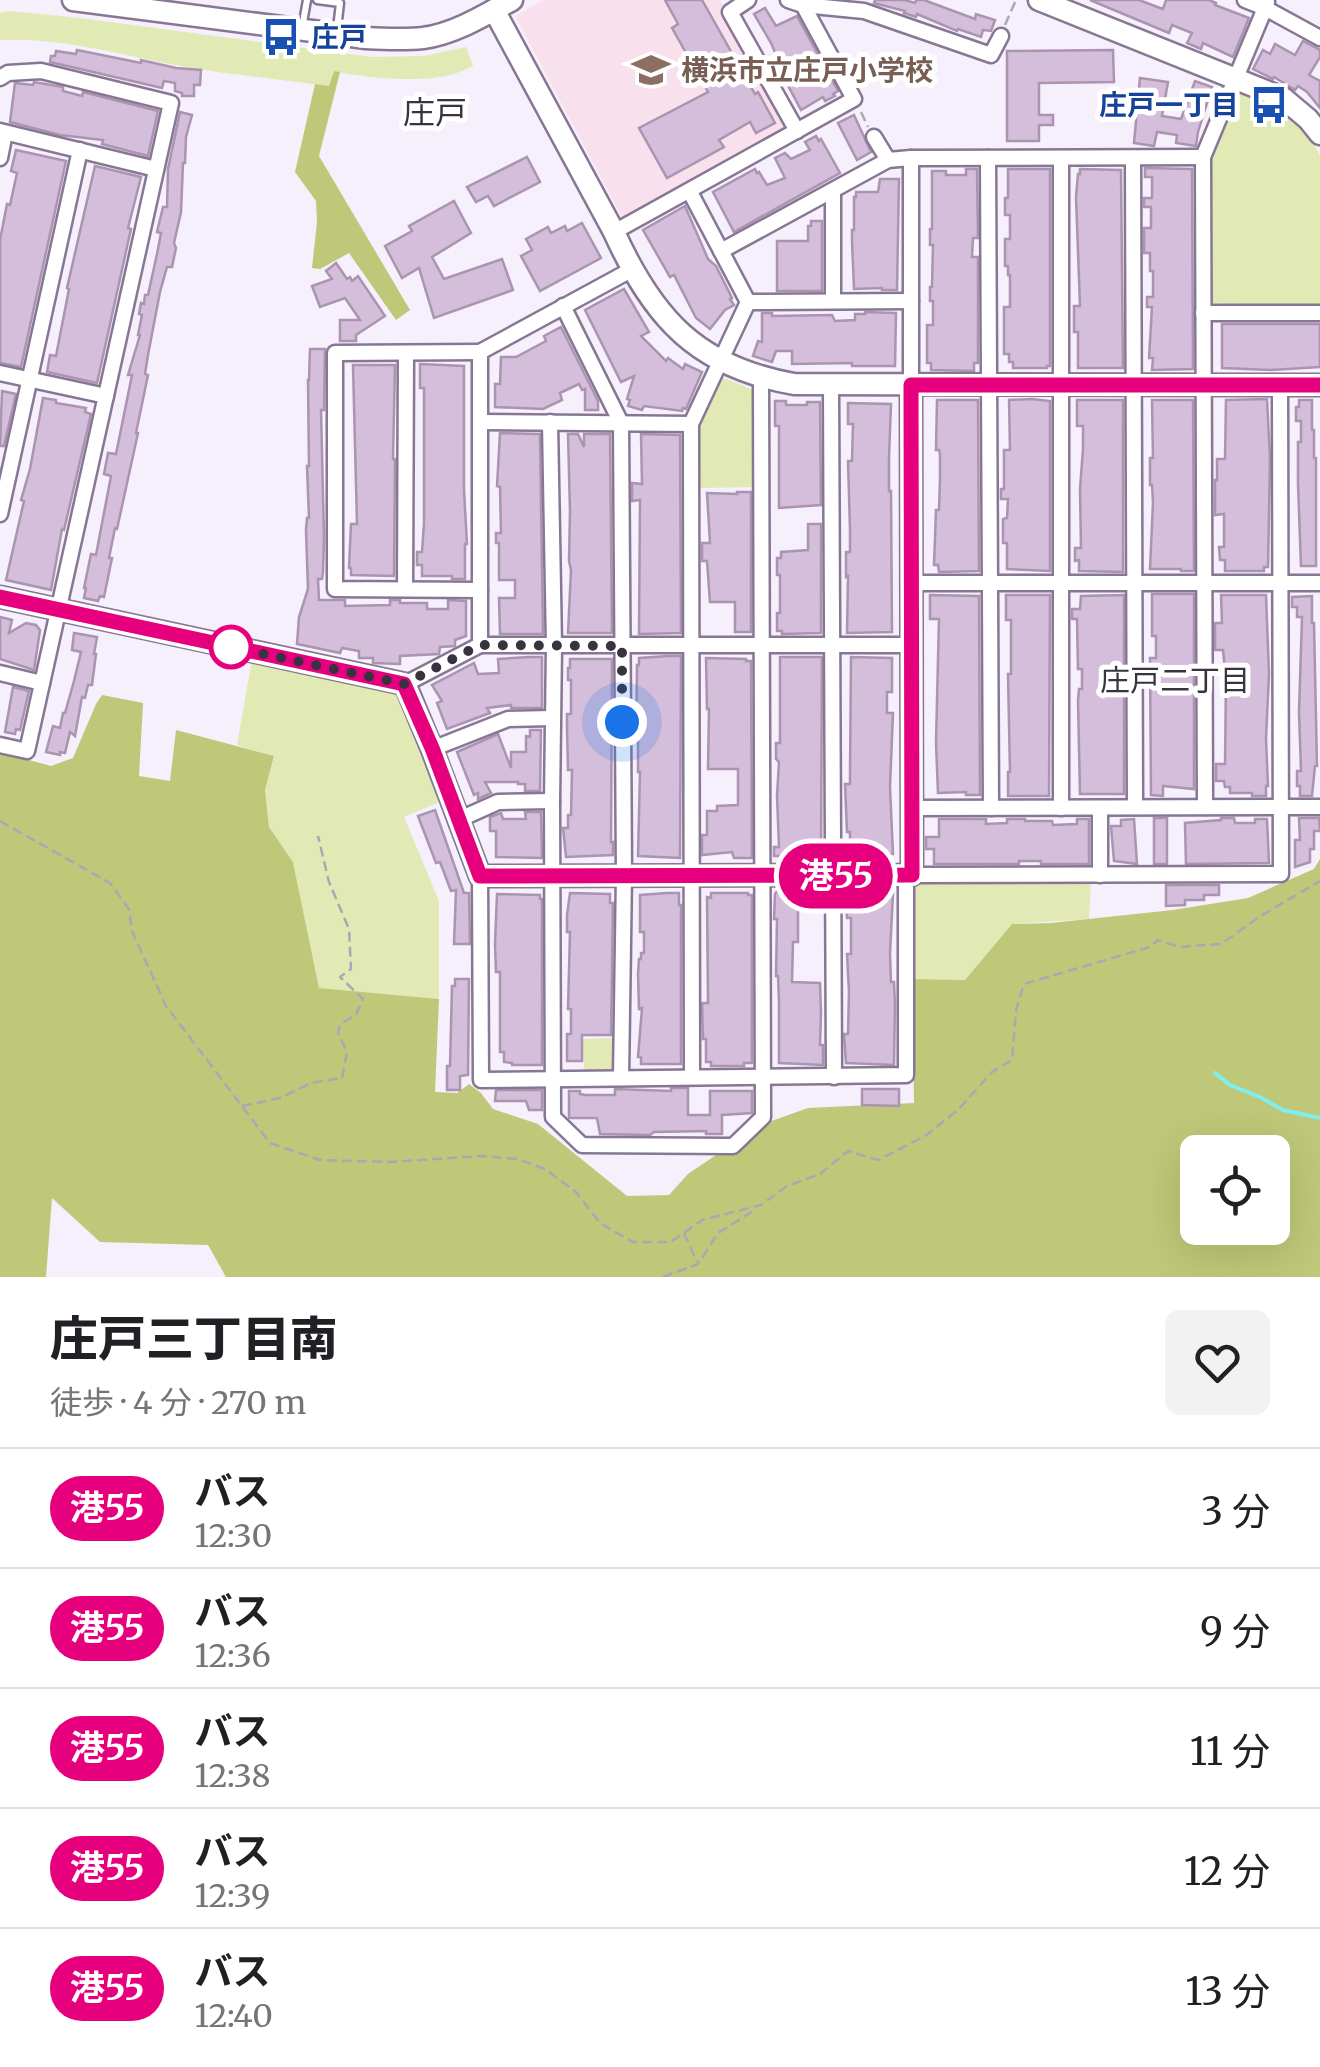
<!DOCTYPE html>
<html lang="ja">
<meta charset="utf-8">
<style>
:root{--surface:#fff;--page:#f2f2f2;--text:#202124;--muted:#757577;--line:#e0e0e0}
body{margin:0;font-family:Merriweather,"Noto Sans JP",serif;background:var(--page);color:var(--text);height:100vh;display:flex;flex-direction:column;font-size:38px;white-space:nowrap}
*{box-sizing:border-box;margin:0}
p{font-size:32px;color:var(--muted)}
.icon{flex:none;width:55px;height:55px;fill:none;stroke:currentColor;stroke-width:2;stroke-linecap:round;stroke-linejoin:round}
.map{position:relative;height:1277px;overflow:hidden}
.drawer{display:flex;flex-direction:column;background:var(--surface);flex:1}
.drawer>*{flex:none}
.badge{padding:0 20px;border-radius:32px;font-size:35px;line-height:65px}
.buttons{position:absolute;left:1180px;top:1135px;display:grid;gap:20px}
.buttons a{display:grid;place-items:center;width:110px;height:110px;border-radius:15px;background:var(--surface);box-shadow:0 10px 40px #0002;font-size:50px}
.you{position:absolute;width:50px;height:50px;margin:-25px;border:8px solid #fff;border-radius:50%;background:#1a73e8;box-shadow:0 0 0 15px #1a73e833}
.map>.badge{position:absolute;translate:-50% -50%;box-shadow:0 0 0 5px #fff}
.round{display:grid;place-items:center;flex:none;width:105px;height:105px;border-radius:15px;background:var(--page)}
.summary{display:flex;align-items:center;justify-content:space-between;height:170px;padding:0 50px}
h1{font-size:48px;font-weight:800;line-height:75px}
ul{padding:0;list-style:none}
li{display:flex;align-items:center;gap:30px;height:120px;padding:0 50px;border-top:2px solid var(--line)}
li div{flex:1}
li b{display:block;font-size:38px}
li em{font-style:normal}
li .badge{min-width:110px;font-weight:700;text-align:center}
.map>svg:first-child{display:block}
.education{fill:#f8e0ed}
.green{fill:#e1e9b4}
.forest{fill:#bec878;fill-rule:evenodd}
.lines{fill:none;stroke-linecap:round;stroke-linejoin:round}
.stream{stroke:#7deff0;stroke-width:4}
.building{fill:#d5bedb;stroke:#aa94b0;stroke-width:2.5}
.lane-casing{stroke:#887794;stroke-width:11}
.street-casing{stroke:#887794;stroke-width:19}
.secondary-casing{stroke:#887794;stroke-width:25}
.path{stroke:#ada6b3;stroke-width:2.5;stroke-dasharray:10 5;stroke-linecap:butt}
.lane{stroke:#fff;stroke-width:6}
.street{stroke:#fff;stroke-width:14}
.secondary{stroke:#fff;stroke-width:20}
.line-casing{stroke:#fff;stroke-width:22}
.line{stroke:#e6007e;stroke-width:15}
.walk{stroke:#39323f;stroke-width:10;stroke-dasharray:0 18}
.stop-dot{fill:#fff;stroke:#e6007e;stroke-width:5}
.labels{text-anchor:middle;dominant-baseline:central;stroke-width:10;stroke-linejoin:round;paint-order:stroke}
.transit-label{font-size:28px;font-weight:bold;fill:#164399;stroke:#fff;text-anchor:start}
.education-label{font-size:28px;font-weight:bold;fill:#785e54;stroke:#fff;text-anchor:start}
.neighbourhood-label{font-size:30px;fill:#39323f;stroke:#fff}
.quarter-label{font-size:32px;fill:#39323f;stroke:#fff}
</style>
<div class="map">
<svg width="1320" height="1277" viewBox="0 0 1320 1277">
<rect width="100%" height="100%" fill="#f6effc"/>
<path class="education" d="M544,0H720L787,124L786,131L623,219L515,16Z"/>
<g class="green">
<path d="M10,11L80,18L372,57L424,56L466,47L473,66C466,69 458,73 450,75C420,83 365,78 334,71L329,86C283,80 237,75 191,68C128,57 65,37 0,40V13Z"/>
<path d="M1238,93C1271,106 1305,121 1320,156V307L1213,303L1211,152Z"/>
<path d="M721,377L756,391V487L698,488L696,432Z"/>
<path d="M252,660L397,691L444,800L404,817L439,901V999L319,988L293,862L269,827L265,790L274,757L237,745Z"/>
<path d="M1091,880L1089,919L1012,924L965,980L912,979L913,886L918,881Z"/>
<path d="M617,1038V1067L610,1071L584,1072L583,1039Z"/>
</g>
<g class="forest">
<path d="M334,71L340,72L319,156L410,310L396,320L349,253L320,269L312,268L317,222L316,201L295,172L315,84L329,86Z"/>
<path d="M102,695L143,703L139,776L170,781L176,730L274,756L265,790L269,827L293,862L319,988L439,999L435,1092L457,1093L469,1084L481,1093L493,1109L538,1124L627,1196L669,1195L688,1174L716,1155L736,1153L766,1123L808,1108L914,1103L912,979L965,980L1012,924L1051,923L1173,910L1248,898L1314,869L1320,859V1277H226L208,1245L100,1242L52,1198L46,1277H0V752L51,766L73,758L96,704ZM1198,1152H1272V1228H1198Z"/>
</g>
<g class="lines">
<path class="stream" d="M1215,1073L1230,1085L1260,1097L1283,1110L1320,1118"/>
</g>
<g class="building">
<path d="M665,0H702L755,94L758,92L775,123L756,133L750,122L719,140L724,147L667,178L639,128L708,92L672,28L678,24Z"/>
<path d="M875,0H905L915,3L916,0H924L975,19L976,14L995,20L991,31L983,30L981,37L958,29L957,31L917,14L916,17L904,13L905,11L874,3Z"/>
<path d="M1090,0H1139L1163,9L1166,0H1209L1216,3L1215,5L1249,18L1233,57L1203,43L1201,49L1187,43L1192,33L1172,25L1169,33Z"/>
<path d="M765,8L776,26L797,16L838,91L833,94L835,96L825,101L823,97L801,110L782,74L784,73L771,43L754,14Z"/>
<path d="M1303,41L1320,50V57L1309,75L1320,81V108L1307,92L1298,86L1295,90L1274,77L1273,79L1253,69L1263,50L1270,54L1275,44L1295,55Z"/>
<path d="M77,50L141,63V60L176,68L201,70L200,85H194V96H182V93L175,91V83L164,81L162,88L50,62L51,56H55L56,51L76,54Z"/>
<path d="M1113,50L1114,82L1039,83V115H1053V125H1039V141H1007V51Z"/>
<path d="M1140,78L1168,82L1162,116L1181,119L1195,81L1212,87L1198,132L1196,146L1176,143L1177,135L1157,132L1154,146L1134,143Z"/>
<path d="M34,82L63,87V91L82,96L83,92L158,111L148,156L102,144L103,140L60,135L10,122L15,83L33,85Z"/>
<path d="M180,112L192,115L186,137L185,163H183L181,212L174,243L176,248L172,267H167L160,292L148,355L145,374L148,375L136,433H138L117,529L115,528L109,558H112L104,597L100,596L98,601L84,598L86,588H84L91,554L96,555L111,476L104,474L108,453L116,454L132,375H128L140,335H138L142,315L139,314L141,303L144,304L145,295H148L157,254L161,233L157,232L163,207H167L168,169Z"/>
<path d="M854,115L871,152L857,160L838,123Z"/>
<path d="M816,136L819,141L821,139L840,173L734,232L713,192L755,169L757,173L759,172L767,185L785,178L775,158L785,153L791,159L810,150L805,142Z"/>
<path d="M16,150L66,161L21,367L0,363V240L7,204L10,205L17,173L11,171Z"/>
<path d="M527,157L540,182L494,206L488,196L476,202L467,187Z"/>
<path d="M95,166L141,177L128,228L131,229L97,383L47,372L50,355L56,356L69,289L67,288Z"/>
<path d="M1145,168L1192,169L1193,369L1152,370L1153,358H1149L1152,307H1147V297H1153V271H1150V253H1144V228H1151V207H1144V198H1152V177H1145Z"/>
<path d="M966,169H977L978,238H973L972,257H978V363H974V371L931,370V363H927V325H933V301H930V287H932L933,245H930V229H932V171H946V175H966Z"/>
<path d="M1008,169H1050V366H1047V368H1013V362H1009V354H1004V307H1010V275H1008V266H1005V239H1010V215H1005V198H1008Z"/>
<path d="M1080,169L1121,170L1123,368H1078V332H1074V306H1080L1076,197L1078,174H1080Z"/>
<path d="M880,179H899L897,290H882V288L854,289L852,241V230H854V197H856V192H878Z"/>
<path d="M454,201L471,233L432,257L444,279L502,259L513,290L434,318L419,268L402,278L385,246L412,231L409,226Z"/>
<path d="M685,206L708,259L716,266L732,298L730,299L734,305L725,310L710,329L696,318L674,275L670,277L643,230Z"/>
<path d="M811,221H822V291H777V241H808V226H811Z"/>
<path d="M582,223L601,258L540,291L521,256L532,250L526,239L548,227L551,233L565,226L567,231Z"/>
<path d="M336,263L347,279L350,277L352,281L358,276L385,316L356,335V341H340V320H360L345,298L320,307L312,286L332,279L326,271Z"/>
<path d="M624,289L649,332L641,336L666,361L668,358L683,369L685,364L702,372L686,409L683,408L682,411L644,406L642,410L628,406L630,400L627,399L634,376L621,382L585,310Z"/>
<path d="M865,312L896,313L895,366H852V363L792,364V351H776L772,362L753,356L758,341L762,342V313H772V316L832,315L835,321L855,320V314H865Z"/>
<path d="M1222,324H1320V367L1271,370L1222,368Z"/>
<path d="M561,327L598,401V410H585V389L582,390L579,384L560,393L562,400L543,409L495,407V384H500L501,357H516L546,341L544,336Z"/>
<path d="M310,349H325L324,410H321L324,538L323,573L322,579H318L319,600H345V606L390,605V600H400V603H427V609H448V600L466,601V636L455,640V646L440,647L439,654L400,656V664L373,663V658H359V651L342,648L340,653L297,644L299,617L308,589L306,530L307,518H309L307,466H309L308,380H309Z"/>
<path d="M420,364L464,366V490L467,544H465V579H452V576H422V565H417V552H422L424,523V388H420Z"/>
<path d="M353,365H395L393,459H395L394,576L351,575V568H349L351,524H357Z"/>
<path d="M2,391L16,394L4,446H0Z"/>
<path d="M43,398L56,400V403L86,408L85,412L91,414L64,530L62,529L51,590L6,580L24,501L21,500L30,469Z"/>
<path d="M1032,399L1050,401V571L1007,569V543H1003V519L1007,518L1008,499H1001V489H1004V450H1010L1009,400Z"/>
<path d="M1267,399L1270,458L1268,567H1264V571H1225V560H1220L1219,547H1224V514L1215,515V480H1217V459H1225L1226,400Z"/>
<path d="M937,400H978L979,571L939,572L938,565H934L936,510H939L940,479V454L939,450H936Z"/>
<path d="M1077,400H1123V572L1079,571V560L1075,561V548H1081L1080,489L1083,449V426H1077Z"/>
<path d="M1152,400H1193L1194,571H1181V569H1150L1153,502L1152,485H1150V458H1153Z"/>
<path d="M1299,400H1312V430H1314V458H1316V566H1301L1298,484V442H1301V421H1296V407H1299Z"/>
<path d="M775,401H786V405H807V402H820L821,505L779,508V426H775Z"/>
<path d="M848,403L891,404L889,457V491H891L892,632L847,633L848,576L846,577V552H850V530L848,461H852L853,424H848Z"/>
<path d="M500,433L540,434L543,634H500L499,598H515V580H499V543H496V533H501L500,487L497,486Z"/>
<path d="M568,434H578L584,447V434H610L612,633H568L571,570L569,561L570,511Z"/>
<path d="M641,434L680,435L681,633L639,634L640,500L632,501V483L642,484Z"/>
<path d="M737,492H751V632H735V602H710L707,561H702V543H710L707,493L737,494Z"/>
<path d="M808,524H821V633L782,634V631H777V613H780V575H777V558H781V552L808,550Z"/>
<path d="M1152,594H1194V789L1163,786V796L1151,795L1150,658H1156V636H1152Z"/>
<path d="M930,595L979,596L980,795H966V792L938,793L936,743L939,619H930Z"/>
<path d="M1006,595H1050L1049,796H1008V772H1010L1008,674H1011V620H1006Z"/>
<path d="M1124,595V794H1080L1078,701L1079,689H1082V669H1078L1077,619H1072V609H1080L1081,596Z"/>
<path d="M1221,595H1266L1269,674L1266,739L1268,786H1266V796H1252V793H1230V787H1225L1224,781H1216V764H1225L1226,680L1223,650H1215V623H1222Z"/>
<path d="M1312,596V623H1314L1317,766H1315L1312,796H1300V786H1297V771H1301L1299,712L1302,617H1297V607H1292V597Z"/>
<path d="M0,617L12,620L9,633L26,623L36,625L40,630L34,670L0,659Z"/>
<path d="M74,633L97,637L94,654H96L92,685H88L85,698L82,697L75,736L70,732L65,753L60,752V755L46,752L53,726L60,728L63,713H65L74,681L81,652L72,650Z"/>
<path d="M668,656H681L680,858L638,856L640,772H638V741H636L637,665H639V658Z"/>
<path d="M529,657H542V708H511V705L487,708L490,713L447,729L437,703L442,701L432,685L474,663L478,674L499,673L498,659Z"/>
<path d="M780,657H822L821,856H774V847H779L777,796L779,762L776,759V743H780Z"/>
<path d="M851,657L892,658V692H887V713H893L890,787L893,854H863L860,857H850V832H847L845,784H850V776Z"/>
<path d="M706,658L746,659V661H751L752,858H734L732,852L702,855V835H707V811H717V806L738,805V769H708L709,709H707Z"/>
<path d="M570,659H612L611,842H613V855L566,857L563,828H568V815H571L572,770H568L567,728V714H571V680H568V668H570Z"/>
<path d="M13,687L29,691L20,730L16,729L15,734L5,732Z"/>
<path d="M530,730H541L540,791H525V784H518V782H485L491,793L478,799V793L474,795L457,752L498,734L511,768V752H526V736L530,737Z"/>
<path d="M435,810L464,893H469L470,944H454L456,890L451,891L440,862L436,863L418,816Z"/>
<path d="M525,812H541L542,858L496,857V831H490V817L501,813L503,819H526Z"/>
<rect x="1154" y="818" width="13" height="46"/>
<path d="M1221,818H1234L1235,823H1255V819H1267L1269,863L1186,864L1185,823L1221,820Z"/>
<path d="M1299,818H1319L1320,831H1314V849H1310V862L1295,867V840H1300Z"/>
<path d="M939,819H986V824L1007,823V819H1025V821H1052L1053,825L1077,824V819H1089V864H1041V861H1019V864H934V849H926V837H939Z"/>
<path d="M1134,819L1137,864L1114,861L1111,826H1121V820Z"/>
<path d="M1166,885H1219V895H1204V900H1185V905L1166,906Z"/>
<path d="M777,891L798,892V942H793L792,982L820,983L821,1013L820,1045H823V1065L779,1063V1002L778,976H776L777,919H774L775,894Z"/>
<path d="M570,893L610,894V903H613L611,1035H582V1061H567V1034H571V1009H568L570,932H567V915Z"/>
<path d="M667,893H679V905H681V1064H641V1057H638L642,1008L639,1009L638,974L639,959H641V953H644V932H640V895Z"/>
<path d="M711,893H748V895H752V1063H744V1066H711V1062H706V1039H703L702,1003H708L707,897L711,898Z"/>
<path d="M893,893L890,954L891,982H894L895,1004L894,1065L846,1063L844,1034H848L849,992L847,954H851V918H847L846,899H849V894Z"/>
<path d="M497,894L540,895V899H542V1065H512V1063L504,1062V1052H500V972H496L495,944Z"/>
<path d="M455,979H469L468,1075L460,1076V1090H447V1066H450L452,986H455Z"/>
<path d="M671,1088H688V1115H710V1091H752V1113L722,1115V1134H706V1131L654,1132L650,1135L600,1134L597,1118H569V1091H580V1094L585,1095H615V1089L671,1091Z"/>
<path d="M862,1089H899V1106L862,1105Z"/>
<path d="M496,1090H542V1110H529L526,1101H495Z"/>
</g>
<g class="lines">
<g class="lane-casing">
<g id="lane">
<path d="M317,0L340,3L337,29"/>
<path d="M302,28L307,0"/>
</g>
</g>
<g class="street-casing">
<g id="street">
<path d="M748,0L730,12L797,131"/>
<path d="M1267,2L1265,8L1320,38"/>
<path d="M803,5L864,11L991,55L1001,36"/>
<path d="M0,78L8,73L41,71L171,103L27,751L0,745"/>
<path d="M0,131L156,169"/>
<path d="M874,137L888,160"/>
<path d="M0,158L5,133"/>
<path d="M988,158L991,808"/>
<path d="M1061,158V808"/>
<path d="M1133,158L1135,807"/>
<path d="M690,192L748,302L691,424L692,1077"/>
<path d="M833,192V301"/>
<path d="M614,232L854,99L803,5L788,0"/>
<path d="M721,251L888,160L911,158"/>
<path d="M748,302L911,301"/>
<path d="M563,306L621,423L624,874L621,1078"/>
<path d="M1203,313H1320"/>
<path d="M0,373L106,396"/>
<path d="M831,385L834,1077"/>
<path d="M911,385V158L1203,157"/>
<path d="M481,422L691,424"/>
<path d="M550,422L554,646L552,801L553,1117L582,1145L733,1146L763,1117L761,378"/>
<path d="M0,514L80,150"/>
<path d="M912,583H1320"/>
<path d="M405,589L406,353"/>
<path d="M480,590L335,589V353L480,352"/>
<path d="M480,645H912"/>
<path d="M0,673L42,683"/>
<path d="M405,684L480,645V352L631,270"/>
<path d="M432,749L508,719L552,718"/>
<path d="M1205,807L1203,157L1265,8L1245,0"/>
<path d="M912,808L1320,807"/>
<path d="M1100,808V875"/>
<path d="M460,819L498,802L552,801"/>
<path d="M912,875L1281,874L1280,384"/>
<path d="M480,876L481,1080L906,1075V875"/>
</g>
</g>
<g class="secondary-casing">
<g id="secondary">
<path d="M73,0L366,38C385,39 404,40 423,38C454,34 485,15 512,0"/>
<path d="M1039,0L1283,98L1308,119L1320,134"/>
<path d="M494,10L614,232C653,318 697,367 794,384L1320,385"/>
<path d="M0,597L405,684L432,749L480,876L912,875L911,385"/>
</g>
</g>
<g class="path">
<path d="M1005,25L1016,0"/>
<path d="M861,112L868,127"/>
<path d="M0,821L110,883L129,909L132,931L166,1006L270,1143L320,1160L389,1162L482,1156L518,1159L545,1169L576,1192L600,1223L633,1242H671L702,1220L761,1205L787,1186L820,1174L848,1151L878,1160L925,1136L958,1110L992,1072L1012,1060L1016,1010L1024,984L1150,947L1158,940L1180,947L1221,944L1259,917L1320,881"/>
<path d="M242,1106L280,1098L311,1083L342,1078L347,1052L338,1033L340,1024L356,1015L363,999L340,977L351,969L349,929L329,882L318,836"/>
<path d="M684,1233L697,1262"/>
<path d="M663,1277L698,1264L718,1233L756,1209"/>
</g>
<use href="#lane" class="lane"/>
<use href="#street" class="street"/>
<use href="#secondary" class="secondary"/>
</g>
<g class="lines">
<g class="line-casing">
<path id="line" d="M0,597L404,684L432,748L480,876L912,875L911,385H1320"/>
</g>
<use href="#line" class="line"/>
<path class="walk" d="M231,647L212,643L404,684L480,645L622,646V722"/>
</g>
<defs>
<g id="bus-bare" transform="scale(3)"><path d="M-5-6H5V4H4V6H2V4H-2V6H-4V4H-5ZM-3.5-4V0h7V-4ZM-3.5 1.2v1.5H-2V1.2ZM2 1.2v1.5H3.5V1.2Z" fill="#1a4fb4" stroke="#fff" stroke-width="2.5" paint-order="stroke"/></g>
<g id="school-bare" transform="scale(3)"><path d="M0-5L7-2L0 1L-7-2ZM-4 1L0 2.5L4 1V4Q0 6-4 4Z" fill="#8d6e63" stroke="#fff" stroke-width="2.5" paint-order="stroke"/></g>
</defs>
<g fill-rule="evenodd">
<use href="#bus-bare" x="281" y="37"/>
<use href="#school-bare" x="651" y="70"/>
<use href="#bus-bare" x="1269" y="105"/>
</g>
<circle class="stop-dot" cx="231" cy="647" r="20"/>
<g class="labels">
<g class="transit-label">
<text x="311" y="37">庄戸</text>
<text x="1239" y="105" text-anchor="end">庄戸一丁目</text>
</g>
<g class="education-label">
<text x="681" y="70">横浜市立庄戸小学校</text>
</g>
<g class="neighbourhood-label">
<text x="1175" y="680">庄戸二丁目</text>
</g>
<g class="quarter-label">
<text x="435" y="113">庄戸</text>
</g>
</g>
</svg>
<div class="buttons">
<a><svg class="icon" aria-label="locate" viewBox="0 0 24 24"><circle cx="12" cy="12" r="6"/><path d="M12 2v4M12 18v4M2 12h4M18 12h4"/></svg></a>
</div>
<div class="you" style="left:622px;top:722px"></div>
<b class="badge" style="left:836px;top:876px;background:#e6007e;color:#fff">港55</b>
</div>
<section class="drawer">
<div class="summary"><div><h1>庄戸三丁目南</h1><p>徒歩 · 4 分 · 270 m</p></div><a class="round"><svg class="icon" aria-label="heart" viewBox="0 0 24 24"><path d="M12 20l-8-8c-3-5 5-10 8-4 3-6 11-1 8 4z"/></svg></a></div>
<ul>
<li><span class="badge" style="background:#e6007e;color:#fff">港55</span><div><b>バス</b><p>12:30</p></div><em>3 分</em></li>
<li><span class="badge" style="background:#e6007e;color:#fff">港55</span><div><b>バス</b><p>12:36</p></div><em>9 分</em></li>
<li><span class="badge" style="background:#e6007e;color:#fff">港55</span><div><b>バス</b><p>12:38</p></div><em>11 分</em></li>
<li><span class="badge" style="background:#e6007e;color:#fff">港55</span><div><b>バス</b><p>12:39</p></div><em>12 分</em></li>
<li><span class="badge" style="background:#e6007e;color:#fff">港55</span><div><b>バス</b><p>12:40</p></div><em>13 分</em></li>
</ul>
</section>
